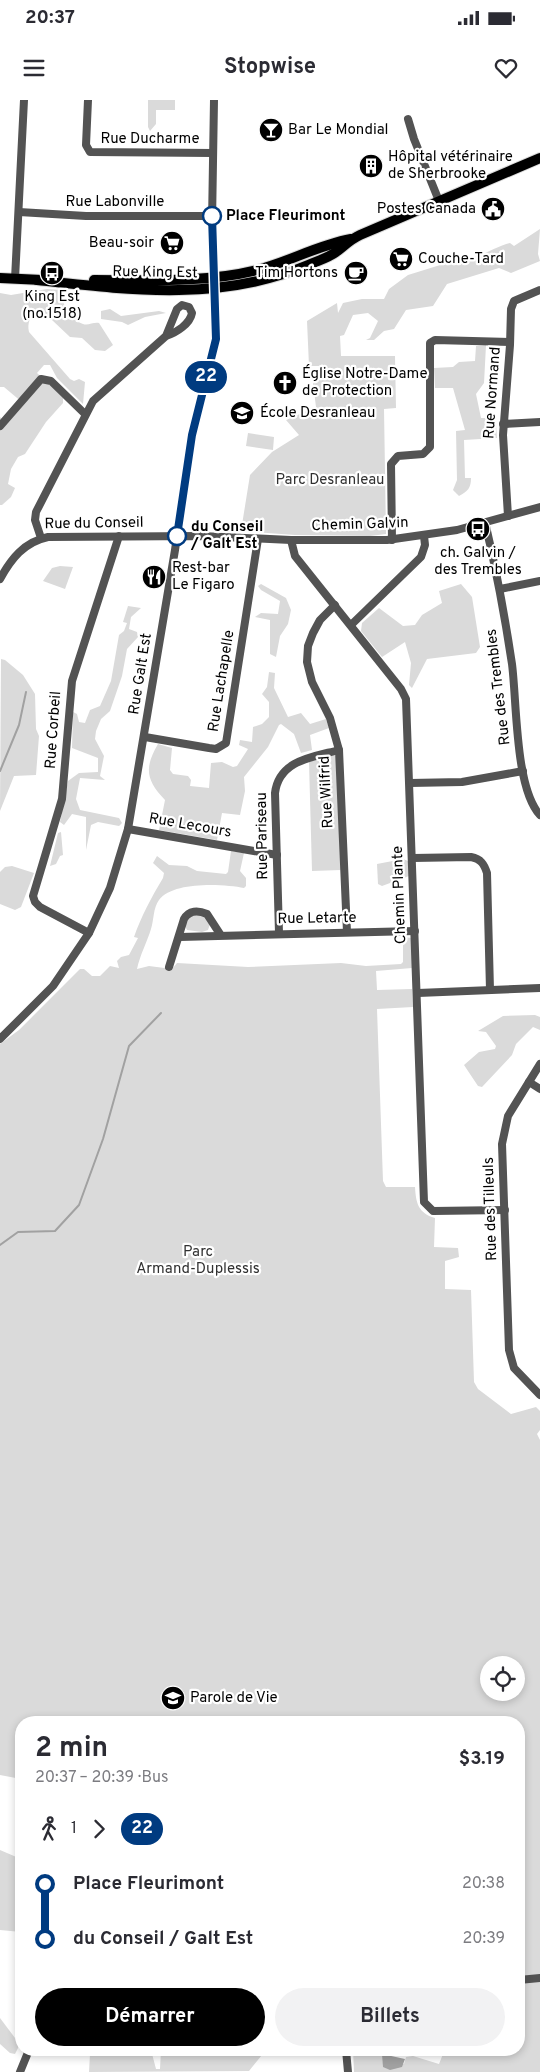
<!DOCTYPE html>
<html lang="fr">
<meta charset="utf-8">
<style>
:root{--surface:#fff;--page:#f2f2f3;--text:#2b2b33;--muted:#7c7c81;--accent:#000}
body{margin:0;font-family:Overpass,sans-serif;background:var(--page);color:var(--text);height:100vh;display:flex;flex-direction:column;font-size:19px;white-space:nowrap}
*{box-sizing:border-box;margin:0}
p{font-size:16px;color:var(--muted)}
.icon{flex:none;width:28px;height:28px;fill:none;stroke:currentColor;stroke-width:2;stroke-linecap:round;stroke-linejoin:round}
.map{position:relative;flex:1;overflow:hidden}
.details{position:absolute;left:15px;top:1616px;width:510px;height:340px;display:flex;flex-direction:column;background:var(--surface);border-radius:20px;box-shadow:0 2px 8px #0003}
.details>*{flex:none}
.badge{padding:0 10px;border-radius:16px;font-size:18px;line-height:32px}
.controls{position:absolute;left:480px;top:1556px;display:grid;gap:10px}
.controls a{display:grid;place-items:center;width:45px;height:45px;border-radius:50%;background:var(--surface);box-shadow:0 2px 8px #0003;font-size:25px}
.map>.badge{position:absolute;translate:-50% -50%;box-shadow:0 0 0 2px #fff}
.legs{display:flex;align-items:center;gap:8px;height:55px;padding:0 20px;font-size:16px}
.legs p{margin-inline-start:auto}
.headline{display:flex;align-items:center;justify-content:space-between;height:85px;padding:0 20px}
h1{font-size:28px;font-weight:700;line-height:38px}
.cta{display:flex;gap:10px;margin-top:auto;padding:10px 20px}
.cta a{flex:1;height:58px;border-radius:30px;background:var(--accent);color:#fff;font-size:20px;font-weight:700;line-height:58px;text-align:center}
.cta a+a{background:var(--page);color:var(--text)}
ul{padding:0 20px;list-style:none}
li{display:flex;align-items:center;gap:18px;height:55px;font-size:19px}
li i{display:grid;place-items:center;width:8px;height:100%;margin:0 6px;background:currentColor}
li i::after{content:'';width:12px;height:12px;margin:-6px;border:4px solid;border-radius:50%;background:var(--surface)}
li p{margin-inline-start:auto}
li:first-child i{background:linear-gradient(#0000 50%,currentColor 0)}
li:last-child i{background:linear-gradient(currentColor 50%,#0000 0)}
.status{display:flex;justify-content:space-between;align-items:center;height:35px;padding:0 25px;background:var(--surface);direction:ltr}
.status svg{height:14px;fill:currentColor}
header{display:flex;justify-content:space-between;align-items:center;height:65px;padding:0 20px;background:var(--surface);font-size:22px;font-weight:700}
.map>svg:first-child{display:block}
.green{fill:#dadada;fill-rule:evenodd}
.water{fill:#a1a1a1}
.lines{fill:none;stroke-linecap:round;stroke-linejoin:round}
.stream{stroke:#a1a1a1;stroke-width:2}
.major-casing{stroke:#dbdbdb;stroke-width:12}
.minor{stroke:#535353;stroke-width:8}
.major{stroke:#000;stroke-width:10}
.line-1-casing{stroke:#fff;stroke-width:11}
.line-1{stroke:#003b80;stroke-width:8}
.stop-1-dot{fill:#fff;stroke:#003b80;stroke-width:2.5}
.labels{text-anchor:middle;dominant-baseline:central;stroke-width:4.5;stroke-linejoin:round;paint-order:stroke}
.poi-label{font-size:15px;fill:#000;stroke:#fff;text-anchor:start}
.street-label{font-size:15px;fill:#000;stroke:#fff}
.stop-label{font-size:15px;font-weight:bold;fill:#000;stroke:#fff;text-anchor:start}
.park-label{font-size:15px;fill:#313131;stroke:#fff}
</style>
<div class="status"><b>20:37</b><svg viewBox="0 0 49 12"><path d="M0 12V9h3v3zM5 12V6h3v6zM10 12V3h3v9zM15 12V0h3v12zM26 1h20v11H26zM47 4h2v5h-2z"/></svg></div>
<header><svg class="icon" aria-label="menu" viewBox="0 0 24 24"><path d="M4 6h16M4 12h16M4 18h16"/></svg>Stopwise<svg class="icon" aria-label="heart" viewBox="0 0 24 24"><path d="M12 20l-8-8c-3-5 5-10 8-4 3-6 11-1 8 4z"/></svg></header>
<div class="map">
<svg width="540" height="1972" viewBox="0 0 540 1972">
<rect width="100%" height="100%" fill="#fff"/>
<g class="green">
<path d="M148,0H175V10H156V24L150,31L148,27Z"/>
<path d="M540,129L538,154L540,161L511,173L499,168L447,184L433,206L406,210L394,229L384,231L374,240H366L370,238L378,221L368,213L353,215L344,235L340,236L341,256H395L396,308L384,309L386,434L370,436L295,435L241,431L250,375L272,352L299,335L286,320L316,307L313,283L324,266H309L307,221L337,203L338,213L343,203L362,199H384L389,189L408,175L466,157C477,160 496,146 510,143L514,146Z"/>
<path d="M47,189L62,190C62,203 67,218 83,224C88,226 93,222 99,223L113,245L105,251L95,250L82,238L70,237L52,220L37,211C30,216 27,223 29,232L70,279L74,281L79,279L85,282L83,304L57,278L50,265H44L37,273L63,298V303L46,322L25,354L18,357L11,369L8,384L15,388L11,397L2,405H0V317L6,323L23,303L4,287H0V193L11,195Z"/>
<path d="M110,209L121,216L159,211L166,213L145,217L128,225L122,222L101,219V211Z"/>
<path d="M486,245L484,283L476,294L481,318H492L496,324L497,338L464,340L465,378H471C471,388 468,391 459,396L453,390L457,380L456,331L465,330L453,288H435L434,268L453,267L459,262L475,261L476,246Z"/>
<path d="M248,333L274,337L273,350L246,346Z"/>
<path d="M60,466L73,467L65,489L43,481L52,468Z"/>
<path d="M261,484L286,498L291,510L288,524L280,536L276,557L270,554V520L255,517L261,513L278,514L280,501L261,490L258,486Z"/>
<path d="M461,484L472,497L480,547L476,553L427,559L412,588L409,585L411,563L405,542L382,557L361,531L362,523L379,508L403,526L415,525L422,515L442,503L439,491Z"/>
<path d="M128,506L141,508L131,517L129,529L137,532L138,537L127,549L122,576L110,611L101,619L96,631L95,639L104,656L100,676L105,680L80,678L76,699L80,710L119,718L122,723L119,726L98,722L91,725L86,750V717L72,714L64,725L60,722L68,681L79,673L98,672V658L72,648L73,612L77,614L79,622L85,623L90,610L100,606L111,581L119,535L124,531L127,523L123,522Z"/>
<path d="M1,559L5,560L23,575L35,594L36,629L39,636L36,675L14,676L0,711Z"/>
<path d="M269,572L275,573L274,588L288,617L301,613L310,624L326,619L329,628L310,635L312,650L301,653L294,634L281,624L279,625L268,647L244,677L245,691L240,715L222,713L217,740L159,730L165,700C146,680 144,668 158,644L172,648L170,670L173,674L188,676L191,680L190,686L209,688L211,663L222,662L233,667L237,666L248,649L239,645L240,640L252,642L253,627L262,624L269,617V602L262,594L267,587Z"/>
<path d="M333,655L336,656L341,770L312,771L309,662Z"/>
<path d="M61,732L63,755L60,756L56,764L50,766L58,733Z"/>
<path d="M231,751L244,753L240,771L246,778V786L244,788C224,784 173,781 159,800C153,808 154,820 151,829C147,842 140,855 137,869L149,866L172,869L177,863L248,867L341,863L366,866L401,864L403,862V837L412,838V868L376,871L377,890L412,889L413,907L377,909L383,1081L386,1087H415C416,1103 418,1113 435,1118L434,1147L458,1148L459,1157L445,1161V1189L471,1190L474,1282L478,1289L511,1314L536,1307L540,1311V1330L537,1334L540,1340V1972H354L353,1950H384L382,1954L404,1964L406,1957L413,1956L439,1964L443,1954L439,1950H519V1622H21V1679L0,1675V944L19,930L80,869H84L92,876H100L110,866L119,868L117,861L121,857L129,855L138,838L134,837C141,817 151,798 163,778L164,773L153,763L157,756L169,765L187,766L197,771L226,774L228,772ZM489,1565H516V1592H489Z"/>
<path d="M403,759L408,761L409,776L382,786L378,784L377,764Z"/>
<path d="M12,766L34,773L21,807L15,810L0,804V772L5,767Z"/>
<path d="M191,815H204L210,824L208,830L202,832L187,830L185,826Z"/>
<path d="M535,915L540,917V930L533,927L516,944L512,955L482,987L478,986L464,965L479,952L495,949L496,946L486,932L478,931L503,916Z"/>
<path d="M0,1750L21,1759V1832L0,1830Z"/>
<path d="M0,1918L18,1942L19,1946L15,1954L10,1953L0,1944Z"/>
<path d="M106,1950H151L156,1969H160L161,1950H266L249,1971L89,1972L90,1954Z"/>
</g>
<path class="water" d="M382,1954L405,1959L402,1967L390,1970L383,1967Z"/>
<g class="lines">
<g class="stream">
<path d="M0,671L19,625L26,592"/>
<path d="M0,1145L18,1132L55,1131L79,1105L103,1039L129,946L161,913"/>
</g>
<g class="major-casing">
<g id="major">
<path d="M0,178L42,180"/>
<path d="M37,180C128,190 220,202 308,165C317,161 328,158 336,152C344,146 351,139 360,135L540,58"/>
<path d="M94,180C148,180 204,183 257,170C289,162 318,145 351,139"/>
</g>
</g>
<g class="minor">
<path d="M88,0L86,45L90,52L213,53"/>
<path d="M408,19L414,39L439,101"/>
<path d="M19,112L86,116H212"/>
<path d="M15,179L24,0"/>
<path d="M503,324L540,322"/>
<path d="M0,326L41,279L51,281L85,314"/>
<path d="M508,416L503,335L510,245L511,209L514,201L540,190"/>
<path d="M485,422C496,469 505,517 512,564C517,603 515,688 540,715"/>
<path d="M41,438L35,420L36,412L93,301L166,236C176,233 190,224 192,213L189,207L182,205L177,209L166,236"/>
<path d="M291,440L295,456L401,589L406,599L424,1102L433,1111L505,1110"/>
<path d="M392,440L391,364L398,356L423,354L430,347V243L435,240L510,242"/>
<path d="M0,479C11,459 24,442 48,437L201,436L291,440H387L457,430L540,407"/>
<path d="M500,489L540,481"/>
<path d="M335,505L320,520L313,533L308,546L307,562L312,582L330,618L339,650L347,832"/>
<path d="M351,525L421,457L425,445L424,436"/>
<path d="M145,637L209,648L216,649L226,643L258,439"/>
<path d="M410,683L462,682L523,671"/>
<path d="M128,729L277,755"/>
<path d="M413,758L471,757C481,759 484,764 487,773L490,890"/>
<path d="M89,833L40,807L35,802L33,796L62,699L72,581L119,436"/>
<path d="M279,833L275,693C279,660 313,657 339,650"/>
<path d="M180,837L415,831"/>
<path d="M169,867L184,819C189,810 198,810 207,814L220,834"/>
<path d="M418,893L540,888"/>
<path d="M0,939L53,886L89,833L110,788L128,729L175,450L192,335L216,239L212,123L214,0"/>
<path d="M540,964L508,1016L502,1044L509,1250L514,1268L540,1295"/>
<path d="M529,982L540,989"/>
<path d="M519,1880L540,1878"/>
<path d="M346,1950L348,1972"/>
<path d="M20,1972L29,1950"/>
</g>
<use href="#major" class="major"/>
</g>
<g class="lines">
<g class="line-1-casing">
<path id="line-1" d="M177,436L192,335L216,239L212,116"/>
</g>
<use href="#line-1" class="line-1"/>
</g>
<defs>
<g id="bar-disc" transform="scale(1.25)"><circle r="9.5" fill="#000" stroke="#fff"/><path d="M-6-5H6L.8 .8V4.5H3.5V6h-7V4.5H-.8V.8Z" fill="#fff"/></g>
<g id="building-disc" transform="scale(1.25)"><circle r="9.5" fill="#000" stroke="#fff"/><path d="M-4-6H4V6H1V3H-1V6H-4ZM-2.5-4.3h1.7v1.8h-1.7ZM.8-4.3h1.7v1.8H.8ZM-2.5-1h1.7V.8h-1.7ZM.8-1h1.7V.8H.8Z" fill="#fff"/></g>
<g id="civic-disc" transform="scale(1.25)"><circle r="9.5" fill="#000" stroke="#fff"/><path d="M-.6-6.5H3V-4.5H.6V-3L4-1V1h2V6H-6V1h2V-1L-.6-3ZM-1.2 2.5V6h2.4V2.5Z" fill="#fff"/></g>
<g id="supermarket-disc" transform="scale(1.25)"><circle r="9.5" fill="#000" stroke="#fff"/><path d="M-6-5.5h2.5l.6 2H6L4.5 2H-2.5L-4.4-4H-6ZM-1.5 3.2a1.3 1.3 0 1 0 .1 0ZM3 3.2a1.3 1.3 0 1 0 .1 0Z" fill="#fff"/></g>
<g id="bus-disc" transform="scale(1.25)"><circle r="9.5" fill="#000" stroke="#fff"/><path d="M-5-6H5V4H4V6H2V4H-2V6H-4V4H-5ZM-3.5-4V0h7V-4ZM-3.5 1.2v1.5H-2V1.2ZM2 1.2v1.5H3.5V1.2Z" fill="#fff"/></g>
<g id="cafe-disc" transform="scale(1.25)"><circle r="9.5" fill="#000" stroke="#fff"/><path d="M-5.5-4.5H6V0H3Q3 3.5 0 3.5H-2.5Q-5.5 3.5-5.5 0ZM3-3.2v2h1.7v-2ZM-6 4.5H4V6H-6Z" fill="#fff"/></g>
<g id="church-disc" transform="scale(1.25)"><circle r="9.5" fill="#000" stroke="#fff"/><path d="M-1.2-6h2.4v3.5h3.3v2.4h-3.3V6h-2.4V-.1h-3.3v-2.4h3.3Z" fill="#fff"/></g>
<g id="school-disc" transform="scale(1.25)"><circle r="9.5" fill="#000" stroke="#fff"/><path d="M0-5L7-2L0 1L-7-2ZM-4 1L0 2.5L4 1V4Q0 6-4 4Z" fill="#fff"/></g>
<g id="restaurant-disc" transform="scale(1.25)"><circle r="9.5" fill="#000" stroke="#fff"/><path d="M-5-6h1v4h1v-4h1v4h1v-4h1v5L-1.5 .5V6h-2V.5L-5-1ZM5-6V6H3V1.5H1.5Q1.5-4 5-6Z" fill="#fff"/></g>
</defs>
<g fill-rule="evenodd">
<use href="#bar-disc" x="271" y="30"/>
<use href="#building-disc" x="371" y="66"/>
<use href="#civic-disc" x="493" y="109"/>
<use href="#supermarket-disc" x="172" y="143"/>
<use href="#supermarket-disc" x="401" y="159"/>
<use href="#bus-disc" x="52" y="173"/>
<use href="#cafe-disc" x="356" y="173"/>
<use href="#church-disc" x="285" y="283"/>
<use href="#school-disc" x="242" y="313"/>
<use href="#bus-disc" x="478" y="429"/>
<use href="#restaurant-disc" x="154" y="477"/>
<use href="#school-disc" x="173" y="1598"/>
</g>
<g class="stop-1-dot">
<circle cx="212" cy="116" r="9"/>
<circle cx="177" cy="436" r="9"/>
</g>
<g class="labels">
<g class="poi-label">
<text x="288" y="30">Bar Le Mondial</text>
<text x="388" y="57">Hôpital vétérinaire<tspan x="388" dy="17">de Sherbrooke</tspan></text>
<text x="476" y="109" text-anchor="end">Postes Canada</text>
<text x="154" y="143" text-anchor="end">Beau-soir</text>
<text x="418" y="159">Couche-Tard</text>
<text x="338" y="173" text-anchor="end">Tim Hortons</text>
<text x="52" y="197" text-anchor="middle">King Est<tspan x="52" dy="17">(no.1518)</tspan></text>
<text x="302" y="274">Église Notre-Dame<tspan x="302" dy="17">de Protection</tspan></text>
<text x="260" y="313">École Desranleau</text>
<text x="478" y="453" text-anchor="middle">ch. Galvin /<tspan x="478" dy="17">des Trembles</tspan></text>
<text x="172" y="468">Rest-bar<tspan x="172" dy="17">Le Figaro</tspan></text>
<text x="190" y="1598">Parole de Vie</text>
</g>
<g class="street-label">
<text x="150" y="39">Rue Ducharme</text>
<text x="115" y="102">Rue Labonville</text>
<text transform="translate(155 173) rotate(1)">Rue King Est</text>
<text transform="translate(493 293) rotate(-86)">Rue Normand</text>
<text transform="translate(94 424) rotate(-1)">Rue du Conseil</text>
<text transform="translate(360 425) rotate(-2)">Chemin Galvin</text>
<text transform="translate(141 574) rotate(-81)">Rue Galt Est</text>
<text transform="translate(222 581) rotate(-81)">Rue Lachapelle</text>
<text transform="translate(499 587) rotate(-97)">Rue des Trembles</text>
<text transform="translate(54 630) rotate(-86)">Rue Corbeil</text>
<text transform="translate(327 692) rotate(-93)">Rue Wilfrid</text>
<text transform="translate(190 726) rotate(10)">Rue Lecours</text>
<text transform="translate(263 736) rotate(-91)">Rue Pariseau</text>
<text transform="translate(400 795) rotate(-92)">Chemin Plante</text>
<text transform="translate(317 819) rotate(-1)">Rue Letarte</text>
<text transform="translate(491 1109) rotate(-92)">Rue des Tilleuls</text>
</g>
<g class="stop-label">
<text x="226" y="116">Place Fleurimont</text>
<text x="191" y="427">du Conseil<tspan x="191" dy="17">/ Galt Est</tspan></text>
</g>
<g class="park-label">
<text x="330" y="380">Parc Desranleau</text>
<text x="198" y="1152">Parc<tspan x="198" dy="17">Armand-Duplessis</tspan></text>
</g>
</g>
</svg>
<div class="controls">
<a><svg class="icon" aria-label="locate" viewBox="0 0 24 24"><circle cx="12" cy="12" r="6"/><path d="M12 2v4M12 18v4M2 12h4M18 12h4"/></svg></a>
</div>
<b class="badge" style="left:206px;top:277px;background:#003b80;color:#fff">22</b>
<section class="details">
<div class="headline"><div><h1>2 min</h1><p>20:37 – 20:39 · Bus</p></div><b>$3.19</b></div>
<div class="legs"><svg class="icon" aria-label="walk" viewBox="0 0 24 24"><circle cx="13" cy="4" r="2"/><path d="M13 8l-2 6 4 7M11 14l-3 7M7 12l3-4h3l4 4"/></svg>1<svg class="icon" aria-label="forward" viewBox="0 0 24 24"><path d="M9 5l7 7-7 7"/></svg><b class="badge" style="background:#003b80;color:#fff">22</b></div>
<ul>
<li><i style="color:#003b80"></i><b>Place Fleurimont</b><p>20:38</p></li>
<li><i style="color:#003b80"></i><b>du Conseil / Galt Est</b><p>20:39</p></li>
</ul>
<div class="cta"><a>Démarrer</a><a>Billets</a></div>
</section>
</div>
